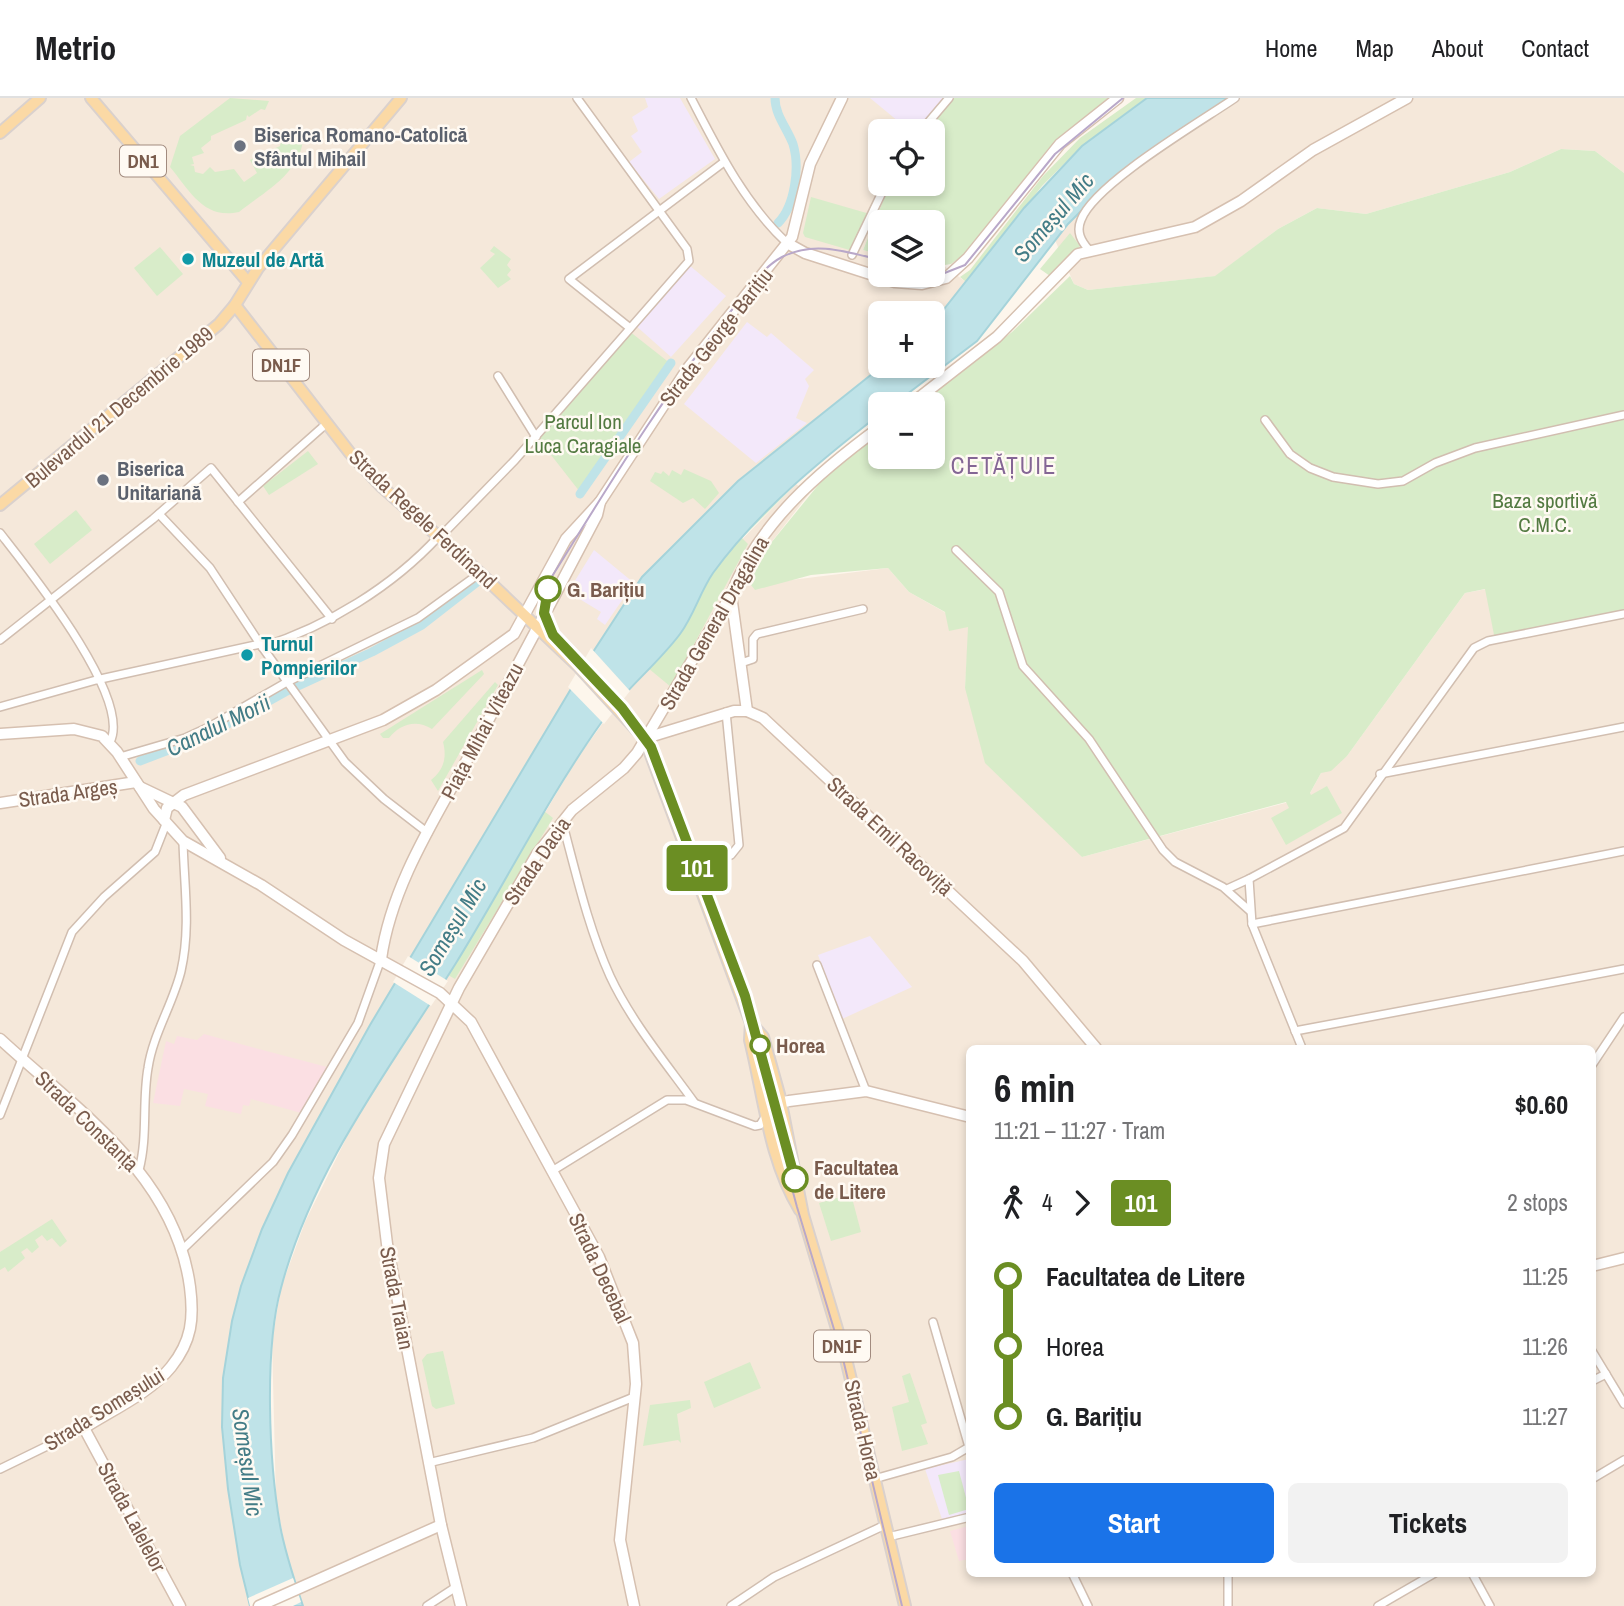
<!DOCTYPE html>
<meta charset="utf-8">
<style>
:root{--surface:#fff;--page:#f2f2f2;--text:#202124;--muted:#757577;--line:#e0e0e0;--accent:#1a73e8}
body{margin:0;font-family:"Archivo Narrow",sans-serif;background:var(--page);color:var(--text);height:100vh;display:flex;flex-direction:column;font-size:26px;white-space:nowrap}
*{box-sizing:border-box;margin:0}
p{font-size:23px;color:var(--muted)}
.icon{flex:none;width:38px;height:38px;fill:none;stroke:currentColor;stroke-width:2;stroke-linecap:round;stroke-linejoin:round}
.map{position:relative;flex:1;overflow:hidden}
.sheet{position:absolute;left:966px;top:947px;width:630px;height:532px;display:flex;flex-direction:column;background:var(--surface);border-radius:10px;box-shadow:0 4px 10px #0003}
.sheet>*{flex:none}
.badge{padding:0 14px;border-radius:5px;font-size:24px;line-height:46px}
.tools{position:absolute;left:868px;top:21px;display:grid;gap:14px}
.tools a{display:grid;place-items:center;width:77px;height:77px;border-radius:10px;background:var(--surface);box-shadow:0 4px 10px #0003;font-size:35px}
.map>.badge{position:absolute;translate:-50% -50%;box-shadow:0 0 0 4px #fff}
.legs{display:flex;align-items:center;gap:10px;height:77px;padding:0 28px;font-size:23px}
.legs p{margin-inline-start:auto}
.headline{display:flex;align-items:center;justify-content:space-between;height:119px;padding:0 28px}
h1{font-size:38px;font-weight:700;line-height:52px}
.action{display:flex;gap:14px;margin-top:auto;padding:14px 28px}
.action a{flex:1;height:80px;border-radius:10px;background:var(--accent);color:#fff;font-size:28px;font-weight:700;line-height:80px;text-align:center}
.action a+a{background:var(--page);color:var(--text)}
ul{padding:0 28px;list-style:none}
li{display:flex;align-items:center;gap:24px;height:70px;font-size:26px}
li i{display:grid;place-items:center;width:10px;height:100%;margin:0 9px;background:currentColor}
li i::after{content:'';width:18px;height:18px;margin:-9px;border:5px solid;border-radius:50%;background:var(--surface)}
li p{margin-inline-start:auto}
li:first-child i{background:linear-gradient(#0000 50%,currentColor 0)}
li:last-child i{background:linear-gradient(currentColor 50%,#0000 0)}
header{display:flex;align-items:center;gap:42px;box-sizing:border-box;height:98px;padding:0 35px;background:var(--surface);border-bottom:2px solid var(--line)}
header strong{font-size:33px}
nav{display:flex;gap:38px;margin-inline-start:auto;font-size:24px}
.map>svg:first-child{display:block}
.residential{fill:#f5e8da;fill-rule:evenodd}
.education{fill:#f3e8fa}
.medical{fill:#fbdfe3}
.green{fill:#d8ecc9}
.water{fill:#bfe3e8;stroke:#a5d3da;stroke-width:2}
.pier{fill:#fdf6ec}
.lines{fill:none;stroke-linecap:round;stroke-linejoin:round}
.canal{stroke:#bfe3e8;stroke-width:9}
.street-casing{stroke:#d1beb0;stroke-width:10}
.secondary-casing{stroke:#d6c0b0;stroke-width:13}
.primary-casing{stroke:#dad1cd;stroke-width:14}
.street{stroke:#fff;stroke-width:7}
.secondary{stroke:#fff;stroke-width:10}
.primary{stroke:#fbd9a5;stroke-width:10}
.tram{stroke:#b9a8c9;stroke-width:2}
.line-1-casing{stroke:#fff;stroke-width:16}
.line-1{stroke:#6b8e23;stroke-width:10}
.worship-dot{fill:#6b7280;stroke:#fffaf3;stroke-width:2.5}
.culture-dot{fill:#0f9aa8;stroke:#fffaf3;stroke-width:2.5}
.stop-1-dot{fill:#fff;stroke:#6b8e23;stroke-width:3.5}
.labels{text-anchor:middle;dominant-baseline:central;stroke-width:5;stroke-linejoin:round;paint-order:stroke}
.shield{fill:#fffaf3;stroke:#a28b7f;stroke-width:2}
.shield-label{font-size:19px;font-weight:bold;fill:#7a5c4d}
.worship-label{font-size:21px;font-weight:bold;fill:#5b616d;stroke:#fffaf3;text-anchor:start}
.culture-label{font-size:21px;font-weight:bold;fill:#0d838f;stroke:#fffaf3;text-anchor:start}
.street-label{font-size:21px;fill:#7a5c4d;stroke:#fffaf3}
.park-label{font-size:21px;fill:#537a41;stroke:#fffaf3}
.stop-label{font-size:21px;font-weight:bold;fill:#7a5c4d;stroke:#fffaf3;text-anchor:start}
.water-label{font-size:23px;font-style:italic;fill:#437c86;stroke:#fffaf3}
.neighbourhood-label{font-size:23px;letter-spacing:2px;fill:#846695;stroke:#fffaf3}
</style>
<header>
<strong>Metrio</strong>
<nav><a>Home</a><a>Map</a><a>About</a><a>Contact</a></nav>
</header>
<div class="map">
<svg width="1624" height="1508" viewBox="0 0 1624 1508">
<rect width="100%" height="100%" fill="#fdf6ec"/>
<g class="residential">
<path d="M0,0H954L925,33H880V86H890L863,152L880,157V177H933V169L944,168L966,184L933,225V215H880L882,268L738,383L642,479L575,584L370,927L276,1099L241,1188L232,1223L223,1280L222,1329L228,1391L240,1467L250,1508H0Z"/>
<path d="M1228,0H1624V75L1595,53L1561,51L1510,74L1366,116L1317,110L1278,131L1216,178L1088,192L1074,186L1055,142L1068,126L1103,91Z"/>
<path d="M796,386L809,396L745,478L783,483L888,470L909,494L969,528L965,590L1082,759L1308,699L1321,675L1347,658L1465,495L1624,466V1508H303L286,1454L276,1401L272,1243L281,1190L305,1124L365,1002L455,867L578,659L630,588L669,549L728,456ZM970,950H1592V1475H970Z"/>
</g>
<g class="education">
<path d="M645,0H680L715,61L659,101L629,64L642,54L631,38L638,33L632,19L648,9Z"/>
<path d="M870,0H944L916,33H910Z"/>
<path d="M689,167L726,198L671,259L635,227Z"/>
<path d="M747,224L767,239L771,235L814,272L805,281L809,288L796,320L807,325L756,365L684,306Z"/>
<path d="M594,452L634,485L605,527L597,521L601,514L568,494Z"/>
<path d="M870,838L912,889L842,921L818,857Z"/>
<path d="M969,1361V1417L943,1424L925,1371Z"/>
</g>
<g class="medical">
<path d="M204,936L244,947L327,969L301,1015L251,1001L249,1008L243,1007L241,1016L205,1008L208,996L184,991L180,1008L153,1005L166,943L174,946L177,938L197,942Z"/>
<path d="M969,1428V1461L959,1463L950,1433Z"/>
</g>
<g class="green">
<path d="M230,0L269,3L265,12L261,11L249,19L247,17L246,22L211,38V42L201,50L204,55L192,59L194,66L190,67L194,68L195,74L203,76L210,69L215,74L234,71L244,84L257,75L250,62L280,48L281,43L303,38C303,74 264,94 239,114C204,122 190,93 170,69L180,38Z"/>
<path d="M954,0H1108L1048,51L964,157L951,166L933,169V124H880V157L863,152L890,86H933V33H925Z"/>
<path d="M1136,0H1146L1082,48L1042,88L966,184L960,179L970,172L1043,78L1080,40Z"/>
<path d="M1561,51L1595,53L1624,75V517L1495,542L1485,491L1465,495L1347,658L1331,673L1321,675L1310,695L1311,697L1327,688L1342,715L1286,747L1271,720L1289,710L1286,704L1082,759L985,665L965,590L968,529L949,533L945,514L909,494L888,470L811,477L755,492L744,478L828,375L880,335V359H933V306H920L1012,234L1070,178L1074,186L1088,192L1215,178L1278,131L1317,110L1366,116L1510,74Z"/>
<path d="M811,99L870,116L853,153L805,139L803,135Z"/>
<path d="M1070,135L1080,148L1050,178L1040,171Z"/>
<path d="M494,148L511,161L507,167L511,172L507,177L511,181L498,190L480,170L495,156L490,153Z"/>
<path d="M160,149L183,176L157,198L134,170Z"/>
<path d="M629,233L671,266L580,394L537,339Z"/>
<path d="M308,353L318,366L269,397L263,388Z"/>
<path d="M684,371L711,383L719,395L705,411L693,400L683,405L650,383L655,374L661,376L663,373L669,378L672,372L681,377Z"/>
<path d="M796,386L742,440L748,446L671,589L648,570C681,537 689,518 711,478L707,469Z"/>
<path d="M76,412L92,432L50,466L34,446Z"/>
<path d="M482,572L484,576L432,631C416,621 400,626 389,640H383L380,636Z"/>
<path d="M495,584L498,587L438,693L431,682C444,672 447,659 443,644Z"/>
<path d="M544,713L553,720L455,881L448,877Z"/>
<path d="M851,1096L861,1134L831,1143L819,1105Z"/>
<path d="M52,1121L67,1143L60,1149L52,1140L47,1143L42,1137L35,1142L39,1149L32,1155L27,1150L21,1154L25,1160L8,1174L5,1169L0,1172V1154Z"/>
<path d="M443,1253L455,1306L436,1311L432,1308L422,1262L427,1256Z"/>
<path d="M750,1264L761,1290L714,1310L704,1284Z"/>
<path d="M910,1275L927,1325L921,1327L928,1346L902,1353L892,1309L909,1304L902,1278Z"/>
<path d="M690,1302L691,1310L677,1316L681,1345L678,1342L643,1348L650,1307Z"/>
<path d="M959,1373L969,1411L949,1417L938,1377Z"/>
</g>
<path class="water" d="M1147,0H1228L1103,91L1068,126L977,243L894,306H880V316C820,363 758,413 713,475C700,494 694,517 680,536C656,568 624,592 601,625C547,701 505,786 456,865C391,969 313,1069 281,1190C264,1252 269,1364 280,1427C285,1455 294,1481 303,1508H250L240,1467L228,1391L222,1329L223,1280L232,1223L241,1188L262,1131L288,1075L370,927L593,554L642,479L738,383L882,268H933V225L1024,110L1082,48Z"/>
<g class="pier">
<path d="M591,550L630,593L604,626L568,589Z"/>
<path d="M408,858L448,883L431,908L393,884Z"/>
<path d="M293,1480L301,1504L293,1508H250L248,1500Z"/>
</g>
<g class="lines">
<g class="canal">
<path d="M775,0C775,17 787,30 793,46C800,69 795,108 778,125"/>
<path d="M580,396L671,265"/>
<path d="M140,663L208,637L285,594L372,554L422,527L476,485"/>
</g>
<g class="street-casing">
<g id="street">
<path d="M691,0C718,52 744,105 787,145"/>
<path d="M921,33L949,0"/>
<path d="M1089,152C1081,143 1076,134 1081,122C1094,86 1200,24 1235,0"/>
<path d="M852,157L886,86"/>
<path d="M630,230L569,181L724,64"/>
<path d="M498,278L536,339"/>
<path d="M1265,322L1290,356L1310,370L1333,379L1378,386L1403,383L1435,365L1475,350L1624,317"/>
<path d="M238,404L326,326"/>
<path d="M159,416L210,470L260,546L345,664L384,701L428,735"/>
<path d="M0,435C28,471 133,600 110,644"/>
<path d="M440,439L515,362L689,163L687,151L577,0"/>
<path d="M956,452L999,494L1023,568L1089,641L1163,752L1175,764L1223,789L1250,813"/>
<path d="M0,542L153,421L211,370L332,521"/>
<path d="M262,549C328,528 392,489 439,438"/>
<path d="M741,565L753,561V541L757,536L863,511"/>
<path d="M0,609L96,582L260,546"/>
<path d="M120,659L185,640L209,629L287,584L418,520L480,475"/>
<path d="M1380,676L1624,629"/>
<path d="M562,723C576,775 588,829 610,878C631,923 665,964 694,1004"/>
<path d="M693,770L731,757L739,747L726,614"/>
<path d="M1227,791L1249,781"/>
<path d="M1252,826L1624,753"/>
<path d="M817,867L866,993"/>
<path d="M1295,933L1624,871"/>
<path d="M1302,950L1252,826L1249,781L1344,730L1474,550L1488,543L1624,516"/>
<path d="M1592,967L1624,919"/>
<path d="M0,1017L72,834L104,799L155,754L166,726"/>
<path d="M139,1072C148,1038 142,1004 148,970C153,936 173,906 181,873C191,829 184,787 183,743"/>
<path d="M552,1073L667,1002H686L755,1028L760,1027L767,1016"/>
<path d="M184,1150L273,1064L292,1037L358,925L381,861"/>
<path d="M1592,1253L1624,1306"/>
<path d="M1592,1283L1606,1276"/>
<path d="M428,1365L533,1340L634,1299"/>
<path d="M0,1371L84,1330"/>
<path d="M874,1381L952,1359L969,1349L933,1224"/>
<path d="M1592,1381L1624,1362"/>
<path d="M888,1439L970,1419"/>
<path d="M1072,1475L1088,1508"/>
<path d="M1228,1475V1508"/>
<path d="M1472,1475L1490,1508"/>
<path d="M427,1508L456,1489"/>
<path d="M731,1508L774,1479L885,1427"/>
<path d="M1378,1508L1435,1475"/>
</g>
</g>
<g class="secondary-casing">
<g id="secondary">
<path d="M787,145L805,155L895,184L922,186L946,180L968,160L1060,46L1118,0"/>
<path d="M911,306L997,239L1078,156L1195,129L1241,103L1313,52L1407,0"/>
<path d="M731,497L747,613"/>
<path d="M0,636L74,631L102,638L117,654L154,711L183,743L261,787L344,842L440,895L471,924L599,1159L633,1245L636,1286L620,1442L634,1508"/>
<path d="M646,640L734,613H747L763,620L1023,863L1096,950"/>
<path d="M140,689L182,709L220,760"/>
<path d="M0,705L136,684"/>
<path d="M164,722L167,710L184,697L383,622L436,592L514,536L566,441L600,404L688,270L792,139L810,66L842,0"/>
<path d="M381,861C391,789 433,724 467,662C511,580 554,499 597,417L600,404"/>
<path d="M0,941C77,1012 175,1077 190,1189C194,1220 192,1243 171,1269C150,1295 112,1312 84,1330L180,1508"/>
<path d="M767,1015L779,1005L789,1003L866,993L970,1019"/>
<path d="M1592,1168L1624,1160"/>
<path d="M259,1508L441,1427"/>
<path d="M461,1508L441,1427L387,1146L379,1080L384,1046L459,890L537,756L572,712L624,670L637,655L731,497C758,425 820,373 880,329"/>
</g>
</g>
<g class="primary-casing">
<g id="primary">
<path d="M91,0L248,184"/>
<path d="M0,35L40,0"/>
<path d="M235,207L350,355L381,388L480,475L579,569L645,641L751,925L763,939L780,1000L803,1117L846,1261L905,1508"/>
<path d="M0,407L219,226L235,207L258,170L401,0"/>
<path d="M751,925L750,942C764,998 769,1062 800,1112"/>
</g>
</g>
<use href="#street" class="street"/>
<use href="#secondary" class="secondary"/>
<use href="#primary" class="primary"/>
<g class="tram">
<path d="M880,162C848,154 814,142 782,159C761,170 746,195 731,213C659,302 602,399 541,496L538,512L547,540L619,614L643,644L743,909L797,1109L843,1261L902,1508"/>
<path d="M913,177L937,178L965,167L1055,56L1123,0"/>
</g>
</g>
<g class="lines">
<g class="line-1-casing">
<path id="line-1" d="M548,491L544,515L553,537L622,610L651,649L745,898L795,1081"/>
</g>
<use href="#line-1" class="line-1"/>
</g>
<g class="worship-dot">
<circle cx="240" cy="48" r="7"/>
<circle cx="103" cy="382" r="7"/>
</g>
<g class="culture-dot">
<circle cx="188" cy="161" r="7"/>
<circle cx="247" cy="557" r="7"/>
</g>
<g class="stop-1-dot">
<circle cx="548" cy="491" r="12"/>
<circle cx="760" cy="947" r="9"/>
<circle cx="795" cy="1081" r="12"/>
</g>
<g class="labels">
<g class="shield">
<rect x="120" y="47.5" width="46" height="31" rx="5"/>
<rect x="253" y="251.5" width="56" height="31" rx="5"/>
<rect x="814" y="1232.5" width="56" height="31" rx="5"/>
</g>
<g class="shield-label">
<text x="143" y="63">DN1</text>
<text x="281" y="267">DN1F</text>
<text x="842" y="1248">DN1F</text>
</g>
<g class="worship-label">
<text x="254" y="36">Biserica Romano-Catolică<tspan x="254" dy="24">Sfântul Mihail</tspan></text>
<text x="117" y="370">Biserica<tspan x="117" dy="24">Unitariană</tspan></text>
</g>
<g class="culture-label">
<text x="202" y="161">Muzeul de Artă</text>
<text x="261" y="545">Turnul<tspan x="261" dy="24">Pompierilor</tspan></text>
</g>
<g class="street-label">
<text transform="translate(716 239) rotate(-52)">Strada George Barițiu</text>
<text transform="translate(119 309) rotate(-40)">Bulevardul 21 Decembrie 1989</text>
<text transform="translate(423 421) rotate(43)">Strada Regele Ferdinand</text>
<text transform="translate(714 525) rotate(-60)">Strada General Dragalina</text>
<text transform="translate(482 633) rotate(-62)">Piața Mihai Viteazu</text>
<text transform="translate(68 695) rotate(-8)">Strada Argeș</text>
<text transform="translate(890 738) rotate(43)">Strada Emil Racoviță</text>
<text transform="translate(537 763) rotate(-56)">Strada Dacia</text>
<text transform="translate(87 1023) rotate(44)">Strada Constanța</text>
<text transform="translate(600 1170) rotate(65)">Strada Decebal</text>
<text transform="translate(397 1200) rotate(79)">Strada Traian</text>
<text transform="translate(104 1311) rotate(-32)">Strada Someșului</text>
<text transform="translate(863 1332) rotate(77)">Strada Horea</text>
<text transform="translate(132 1419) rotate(62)">Strada Lalelelor</text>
</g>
<g class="park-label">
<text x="583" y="323">Parcul Ion<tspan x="583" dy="24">Luca Caragiale</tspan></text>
<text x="1545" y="402">Baza sportivă<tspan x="1545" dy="24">C.M.C.</tspan></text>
</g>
<g class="stop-label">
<text x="567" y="491">G. Barițiu</text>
<text x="776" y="947">Horea</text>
<text x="814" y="1069">Facultatea<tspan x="814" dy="24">de Litere</tspan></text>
</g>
<g class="water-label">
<text transform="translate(1053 119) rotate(-49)">Someșul Mic</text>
<text transform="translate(218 627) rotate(-26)">Canalul Morii</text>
<text transform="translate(452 829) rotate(-59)">Someșul Mic</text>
<text transform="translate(248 1364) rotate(82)">Someșul Mic</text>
</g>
<g class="neighbourhood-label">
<text x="1004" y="367">CETĂȚUIE</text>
</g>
</g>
</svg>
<div class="tools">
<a><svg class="icon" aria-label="locate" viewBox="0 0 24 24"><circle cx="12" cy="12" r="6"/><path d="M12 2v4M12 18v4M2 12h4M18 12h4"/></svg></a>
<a><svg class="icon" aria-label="layers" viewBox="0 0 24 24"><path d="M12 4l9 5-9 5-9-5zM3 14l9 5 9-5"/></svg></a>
<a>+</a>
<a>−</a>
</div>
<b class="badge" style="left:697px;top:770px;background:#6b8e23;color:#fff">101</b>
<section class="sheet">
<div class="headline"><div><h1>6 min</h1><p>11:21 – 11:27 · Tram</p></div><b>$0.60</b></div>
<div class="legs"><svg class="icon" aria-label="walk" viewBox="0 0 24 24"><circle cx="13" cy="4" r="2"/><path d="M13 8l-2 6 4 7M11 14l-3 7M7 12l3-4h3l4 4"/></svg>4<svg class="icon" aria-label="forward" viewBox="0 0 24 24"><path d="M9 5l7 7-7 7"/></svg><b class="badge" style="background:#6b8e23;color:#fff">101</b><p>2 stops</p></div>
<ul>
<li><i style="color:#6b8e23"></i><b>Facultatea de Litere</b><p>11:25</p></li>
<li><i style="color:#6b8e23"></i><span>Horea</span><p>11:26</p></li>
<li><i style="color:#6b8e23"></i><b>G. Barițiu</b><p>11:27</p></li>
</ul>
<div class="action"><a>Start</a><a>Tickets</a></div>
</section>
</div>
